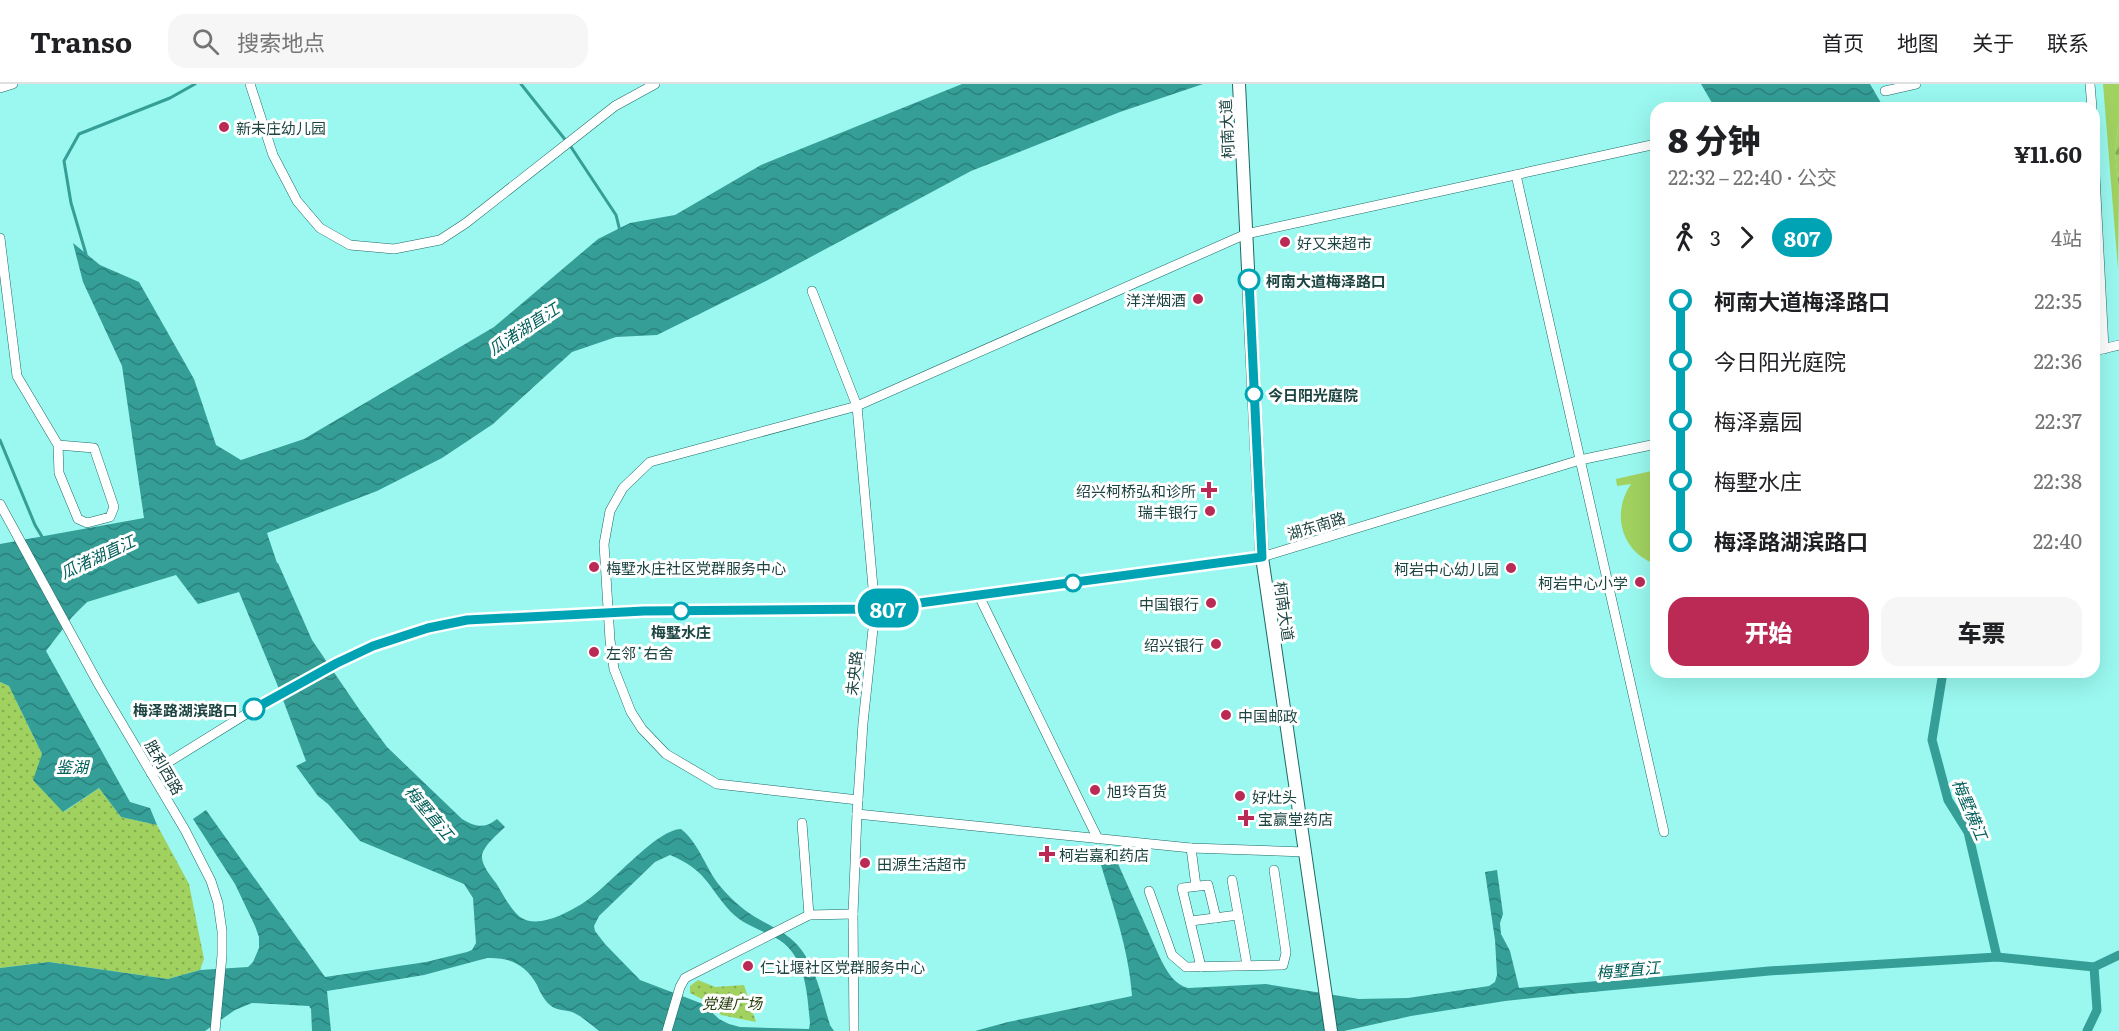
<!DOCTYPE html>
<html lang="zh">
<meta charset="utf-8">
<style>
:root{--surface:#fff;--page:#f6f6f6;--text:#202124;--muted:#757577;--line:#e0e0e0;--accent:#ba2a55}
body{margin:0;font-family:Literata,"Noto Sans SC",serif;background:var(--page);color:var(--text);height:100vh;display:flex;flex-direction:column;font-size:22px;white-space:nowrap}
*{box-sizing:border-box;margin:0}
p{font-size:20px;color:var(--muted)}
.icon{flex:none;width:33px;height:33px;fill:none;stroke:currentColor;stroke-width:2;stroke-linecap:round;stroke-linejoin:round}
.map{position:relative;flex:1;overflow:hidden}
.side{position:absolute;left:1650px;top:18px;width:450px;height:576px;display:flex;flex-direction:column;background:var(--surface);border-radius:18px;box-shadow:0 6px 24px #0002}
.side>*{flex:none}
.badge{padding:0 12px;border-radius:20px;font-size:21px;line-height:39px}
.map>.badge{position:absolute;translate:-50% -50%;box-shadow:0 0 0 3px #fff}
.legs{display:flex;align-items:center;gap:9px;height:66px;padding:0 18px;font-size:20px}
.legs p{margin-inline-start:auto}
.head{display:flex;align-items:center;justify-content:space-between;height:102px;padding:0 18px}
h1{font-size:33px;font-weight:800;line-height:45px}
.button{display:flex;gap:12px;margin-top:auto;padding:12px 18px}
.button a{flex:1;height:69px;border-radius:18px;background:var(--accent);color:#fff;font-size:24px;font-weight:800;line-height:69px;text-align:center}
.button a+a{background:var(--page);color:var(--text)}
ul{padding:0 18px;list-style:none}
li{display:flex;align-items:center;gap:21px;height:60px;font-size:22px}
li i{display:grid;place-items:center;width:9px;height:100%;margin:0 8px;background:currentColor}
li i::after{content:'';width:15px;height:15px;margin:-8px;border:4px solid;border-radius:50%;background:var(--surface)}
li p{margin-inline-start:auto}
li:first-child i{background:linear-gradient(#0000 50%,currentColor 0)}
li:last-child i{background:linear-gradient(currentColor 50%,#0000 0)}
header{display:flex;align-items:center;gap:36px;box-sizing:border-box;height:84px;padding:0 30px;background:var(--surface);border-bottom:2px solid var(--line)}
header strong{font-size:28px}
nav{display:flex;gap:33px;margin-inline-start:auto;font-size:21px}
.search{width:420px;height:54px;background:var(--page);display:flex;align-items:center;gap:15px;box-sizing:border-box;padding:0 21px;border-radius:18px;color:var(--muted);font-size:22px}
.map>svg:first-child{display:block}
.grass{fill:#a1d260}
.forest{fill:url(#forest-firs)}
.park{fill:url(#park-dots)}
.water{fill:url(#water-waves);fill-rule:evenodd}
.lines{fill:none;stroke-linecap:round;stroke-linejoin:round}
.stream{stroke:#349e97;stroke-width:3}
.canal{stroke:#349e97;stroke-width:9}
.minor-casing{stroke:#1e6a65;stroke-width:10}
.major-casing{stroke:#1e6a65;stroke-width:14}
.minor{stroke:#fff;stroke-width:9}
.major{stroke:#fff;stroke-width:12}
.line-1-casing{stroke:#fff;stroke-width:14}
.line-1{stroke:#00a3b4;stroke-width:9}
.poi-dot{fill:#ba2a55;stroke:#fff;stroke-width:2}
.stop-1-dot{fill:#fff;stroke:#00a3b4;stroke-width:3}
.labels{text-anchor:middle;dominant-baseline:central;stroke-width:6;stroke-linejoin:round;paint-order:stroke}
.poi-label{font-size:15px;fill:#1c4441;stroke:#fff;text-anchor:start}
.street-label{font-size:15px;fill:#1c4441;stroke:#fff}
.stop-label{font-size:15px;font-weight:bold;fill:#1c4441;stroke:#fff;text-anchor:start}
.park-label{font-size:15px;font-style:italic;fill:#293d0c;stroke:#fff}
.water-label{font-size:16px;font-style:italic;fill:#015f5a;stroke:#fff}
</style>
<header>
<strong>Transo</strong>
<div class="search"><svg class="icon" aria-label="search" viewBox="0 0 24 24"><circle cx="10" cy="10" r="6"/><path d="M15 15l6 6"/></svg>搜索地点</div>
<nav><a>首页</a><a>地图</a><a>关于</a><a>联系</a></nav>
</header>
<div class="map">
<svg width="2119" height="947" viewBox="0 0 2119 947">
<defs>
<pattern id="forest-firs" width="22" height="20" patternUnits="userSpaceOnUse" patternTransform="scale(1.5)"><rect width="22" height="20" fill="#a1d260"/><path d="M5 1l3.5 6h-7zM16 11l3.5 6h-7z" fill="#82ac51"/></pattern>
<pattern id="park-dots" width="8" height="8" patternUnits="userSpaceOnUse" patternTransform="scale(1.5)"><rect width="8" height="8" fill="#a1d260"/><path d="M2 2h.1M6 6h.1" fill="none" stroke="#82ac51" stroke-width="1.8" stroke-linecap="round"/></pattern>
<pattern id="water-waves" width="16" height="10" patternUnits="userSpaceOnUse" patternTransform="scale(1.5)"><rect width="16" height="10" fill="#349e97"/><path d="M0 5q4-4 8 0t8 0" fill="none" stroke="#2b827d"/></pattern>
</defs>
<rect width="100%" height="100%" fill="#9af8f0"/>
<g class="grass">
<path d="M2103,0H2119V36L2115,68L2119,105L2118,185Z"/>
<path d="M1656,386V480C1621,468 1611,429 1631,400L1617,402L1616,395Z"/>
</g>
<path class="forest" d="M2119,36V105L2115,68Z"/>
<g class="park">
<path d="M0,598L9,602L42,670L64,728L99,704L121,733L157,741L189,800L204,875L200,886L168,895L49,878L0,884Z"/>
<path d="M698,896L715,903L744,901L756,938L721,931L710,919L690,909V902Z"/>
</g>
<g class="water">
<path d="M962,0H1203L1120,28L971,87L766,197L657,251L616,253L572,268L493,340L442,374L377,407L267,449L277,479H278L312,556L361,628L387,663L462,735C475,743 485,745 497,735L505,743C498,750 484,761 482,771C481,781 491,792 496,799C503,810 510,825 520,833C537,845 565,830 580,821C608,805 654,746 681,745C699,759 706,785 720,802C730,814 742,825 755,833C767,840 779,845 790,854C815,874 821,912 830,941L834,947H599C590,940 582,932 572,928C565,926 555,926 550,921C544,916 540,908 537,901C526,881 510,873 487,874L424,891L327,907L331,947H312L311,925L309,922L252,919L235,926L205,947H0V884L49,878L168,895L200,886L248,883L253,878L259,864V853L255,842L235,800L193,735L206,726L325,893L426,878L467,868L472,866L476,859L473,814L464,800L360,757L328,720L318,712L296,682L306,677L277,600L239,508L198,520L176,491L87,518L72,533L46,567L130,718L150,724L157,741L121,733L99,704L63,728L33,696L42,670L9,602L0,598V460L144,434L122,282L83,198L73,159L100,181L139,198L194,295L216,361L241,376L304,355L494,243L598,155L630,139L675,131L761,81ZM670,771C706,786 707,801 730,827C742,840 759,845 774,853C806,869 807,908 810,939L809,945L740,943L729,940L719,935L703,920L640,896L605,860L595,847L594,842L599,832L655,778Z"/>
<path d="M1701,0H1870L1884,24H1715Z"/>
<path d="M1115,773L1161,876C1168,889 1174,900 1188,904L1266,900L1359,915L1408,914L1489,902L1495,898L1497,891L1495,856L1485,788L1497,786L1503,830L1500,839L1501,850L1510,867L1519,904L1597,897L1599,907L1505,917L1411,932L1344,947H975L1008,938L1132,912C1129,865 1112,819 1099,774Z"/>
</g>
<g class="lines">
<g class="stream">
<path d="M521,0L571,63L616,131L620,147"/>
<path d="M86,170L71,119L64,77L79,50L170,14L195,0"/>
<path d="M0,356L35,441L44,456"/>
</g>
<g class="canal">
<path d="M1943,588L1932,656L1948,716L1968,748L1997,873"/>
<path d="M1586,904L1769,887L1997,873L2094,883L2119,871"/>
<path d="M2087,947L2097,926L2094,883"/>
</g>
<g class="minor-casing">
<g id="minor">
<path d="M250,0L273,71L297,117L320,144L350,161L394,165L440,156L466,139L615,22L655,0"/>
<path d="M2090,0L2092,24"/>
<path d="M0,4L13,0"/>
<path d="M1885,7L1916,0"/>
<path d="M2094,72L2104,265"/>
<path d="M1516,91L1664,748"/>
<path d="M0,154L17,292L58,361L59,389L78,435L87,439L110,433L114,423L94,364L58,361"/>
<path d="M812,207L857,322L875,526L863,639L857,730L853,830L854,947"/>
<path d="M2094,267L2119,261"/>
<path d="M0,420L99,601L185,746L211,797L218,819L222,847V871L215,947"/>
<path d="M979,512L1098,755"/>
<path d="M151,689L267,617L337,579L373,562L428,544L467,536L644,527L875,526L1262,473L1580,376L1656,360"/>
<path d="M858,716L717,700L666,670L642,645L631,628L614,585L610,556L604,460L610,427L623,404L650,378L857,322L1246,150L1656,60"/>
<path d="M857,730L1191,764L1305,768"/>
<path d="M802,739L809,831"/>
<path d="M1191,764L1196,802"/>
<path d="M1232,796L1247,881"/>
<path d="M1149,807L1172,871L1186,883L1283,881L1286,869L1274,786"/>
<path d="M1191,837L1238,831"/>
<path d="M1201,883L1182,804L1208,801L1216,834"/>
<path d="M667,947L680,903L685,894L809,831L853,830"/>
</g>
</g>
<g class="major-casing">
<path id="major" d="M1239,0L1262,473L1331,947"/>
</g>
<use href="#minor" class="minor"/>
<use href="#major" class="major"/>
</g>
<g class="lines">
<g class="line-1-casing">
<path id="line-1" d="M254,625L337,579L373,562L428,544L467,536L644,527L875,525L1262,473L1249,196"/>
</g>
<use href="#line-1" class="line-1"/>
</g>
<g class="poi-dot">
<circle cx="224" cy="43" r="6"/>
<circle cx="1285" cy="158" r="6"/>
<circle cx="1198" cy="215" r="6"/>
<path d="M1206 397h6v6h6v6h-6v6h-6v-6h-6v-6h6z"/>
<circle cx="1210" cy="427" r="6"/>
<circle cx="594" cy="483" r="6"/>
<circle cx="1511" cy="484" r="6"/>
<circle cx="1640" cy="498" r="6"/>
<circle cx="1211" cy="519" r="6"/>
<circle cx="1216" cy="560" r="6"/>
<circle cx="594" cy="568" r="6"/>
<circle cx="1226" cy="631" r="6"/>
<circle cx="1095" cy="706" r="6"/>
<circle cx="1240" cy="712" r="6"/>
<path d="M1243 725h6v6h6v6h-6v6h-6v-6h-6v-6h6z"/>
<path d="M1044 761h6v6h6v6h-6v6h-6v-6h-6v-6h6z"/>
<circle cx="865" cy="779" r="6"/>
<circle cx="748" cy="882" r="6"/>
</g>
<g class="stop-1-dot">
<circle cx="1249" cy="196" r="10"/>
<circle cx="1254" cy="310" r="8"/>
<circle cx="1073" cy="499" r="8"/>
<circle cx="681" cy="527" r="8"/>
<circle cx="254" cy="625" r="10"/>
</g>
<g class="labels">
<g class="poi-label">
<text x="236" y="43">新未庄幼儿园</text>
<text x="1297" y="158">好又来超市</text>
<text x="1186" y="215" text-anchor="end">洋洋烟酒</text>
<text x="1196" y="406" text-anchor="end">绍兴柯桥弘和诊所</text>
<text x="1198" y="427" text-anchor="end">瑞丰银行</text>
<text x="606" y="483">梅墅水庄社区党群服务中心</text>
<text x="1499" y="484" text-anchor="end">柯岩中心幼儿园</text>
<text x="1628" y="498" text-anchor="end">柯岩中心小学</text>
<text x="1199" y="519" text-anchor="end">中国银行</text>
<text x="1204" y="560" text-anchor="end">绍兴银行</text>
<text x="606" y="568">左邻˙右舍</text>
<text x="1238" y="631">中国邮政</text>
<text x="1107" y="706">旭玲百货</text>
<text x="1252" y="712">好灶头</text>
<text x="1258" y="734">宝赢堂药店</text>
<text x="1059" y="770">柯岩嘉和药店</text>
<text x="877" y="779">田源生活超市</text>
<text x="760" y="882">仁让堰社区党群服务中心</text>
</g>
<g class="street-label">
<text transform="translate(1226 45) rotate(-93)">柯南大道</text>
<text transform="translate(1316 441) rotate(-17)">湖东南路</text>
<text transform="translate(1285 527) rotate(82)">柯南大道</text>
<text transform="translate(853 589) rotate(-84)">未央路</text>
<text transform="translate(165 683) rotate(60)">胜利西路</text>
</g>
<g class="stop-label">
<text x="1266" y="196">柯南大道梅泽路口</text>
<text x="1268" y="310">今日阳光庭院</text>
<text x="681" y="547" text-anchor="middle">梅墅水庄</text>
<text x="238" y="625" text-anchor="end">梅泽路湖滨路口</text>
</g>
<g class="park-label">
<text x="732" y="918">党建广场</text>
</g>
<g class="water-label">
<text transform="translate(523 244) rotate(-33)">瓜渚湖直江</text>
<text transform="translate(97 472) rotate(-25)">瓜渚湖直江</text>
<text x="72" y="682">鉴湖</text>
<text transform="translate(1971 725) rotate(67)">梅墅横江</text>
<text transform="translate(430 728) rotate(50)">梅墅直江</text>
<text transform="translate(1628 885) rotate(-5)">梅墅直江</text>
</g>
</g>
</svg>
<b class="badge" style="left:888px;top:524px;background:#00a3b4;color:#fff">807</b>
<section class="side">
<div class="head"><div><h1>8 分钟</h1><p>22:32 – 22:40 · 公交</p></div><b>¥11.60</b></div>
<div class="legs"><svg class="icon" aria-label="walk" viewBox="0 0 24 24"><circle cx="13" cy="4" r="2"/><path d="M13 8l-2 6 4 7M11 14l-3 7M7 12l3-4h3l4 4"/></svg>3<svg class="icon" aria-label="forward" viewBox="0 0 24 24"><path d="M9 5l7 7-7 7"/></svg><b class="badge" style="background:#00a3b4;color:#fff">807</b><p>4站</p></div>
<ul>
<li><i style="color:#00a3b4"></i><b>柯南大道梅泽路口</b><p>22:35</p></li>
<li><i style="color:#00a3b4"></i><span>今日阳光庭院</span><p>22:36</p></li>
<li><i style="color:#00a3b4"></i><span>梅泽嘉园</span><p>22:37</p></li>
<li><i style="color:#00a3b4"></i><span>梅墅水庄</span><p>22:38</p></li>
<li><i style="color:#00a3b4"></i><b>梅泽路湖滨路口</b><p>22:40</p></li>
</ul>
<div class="button"><a>开始</a><a>车票</a></div>
</section>
</div>
